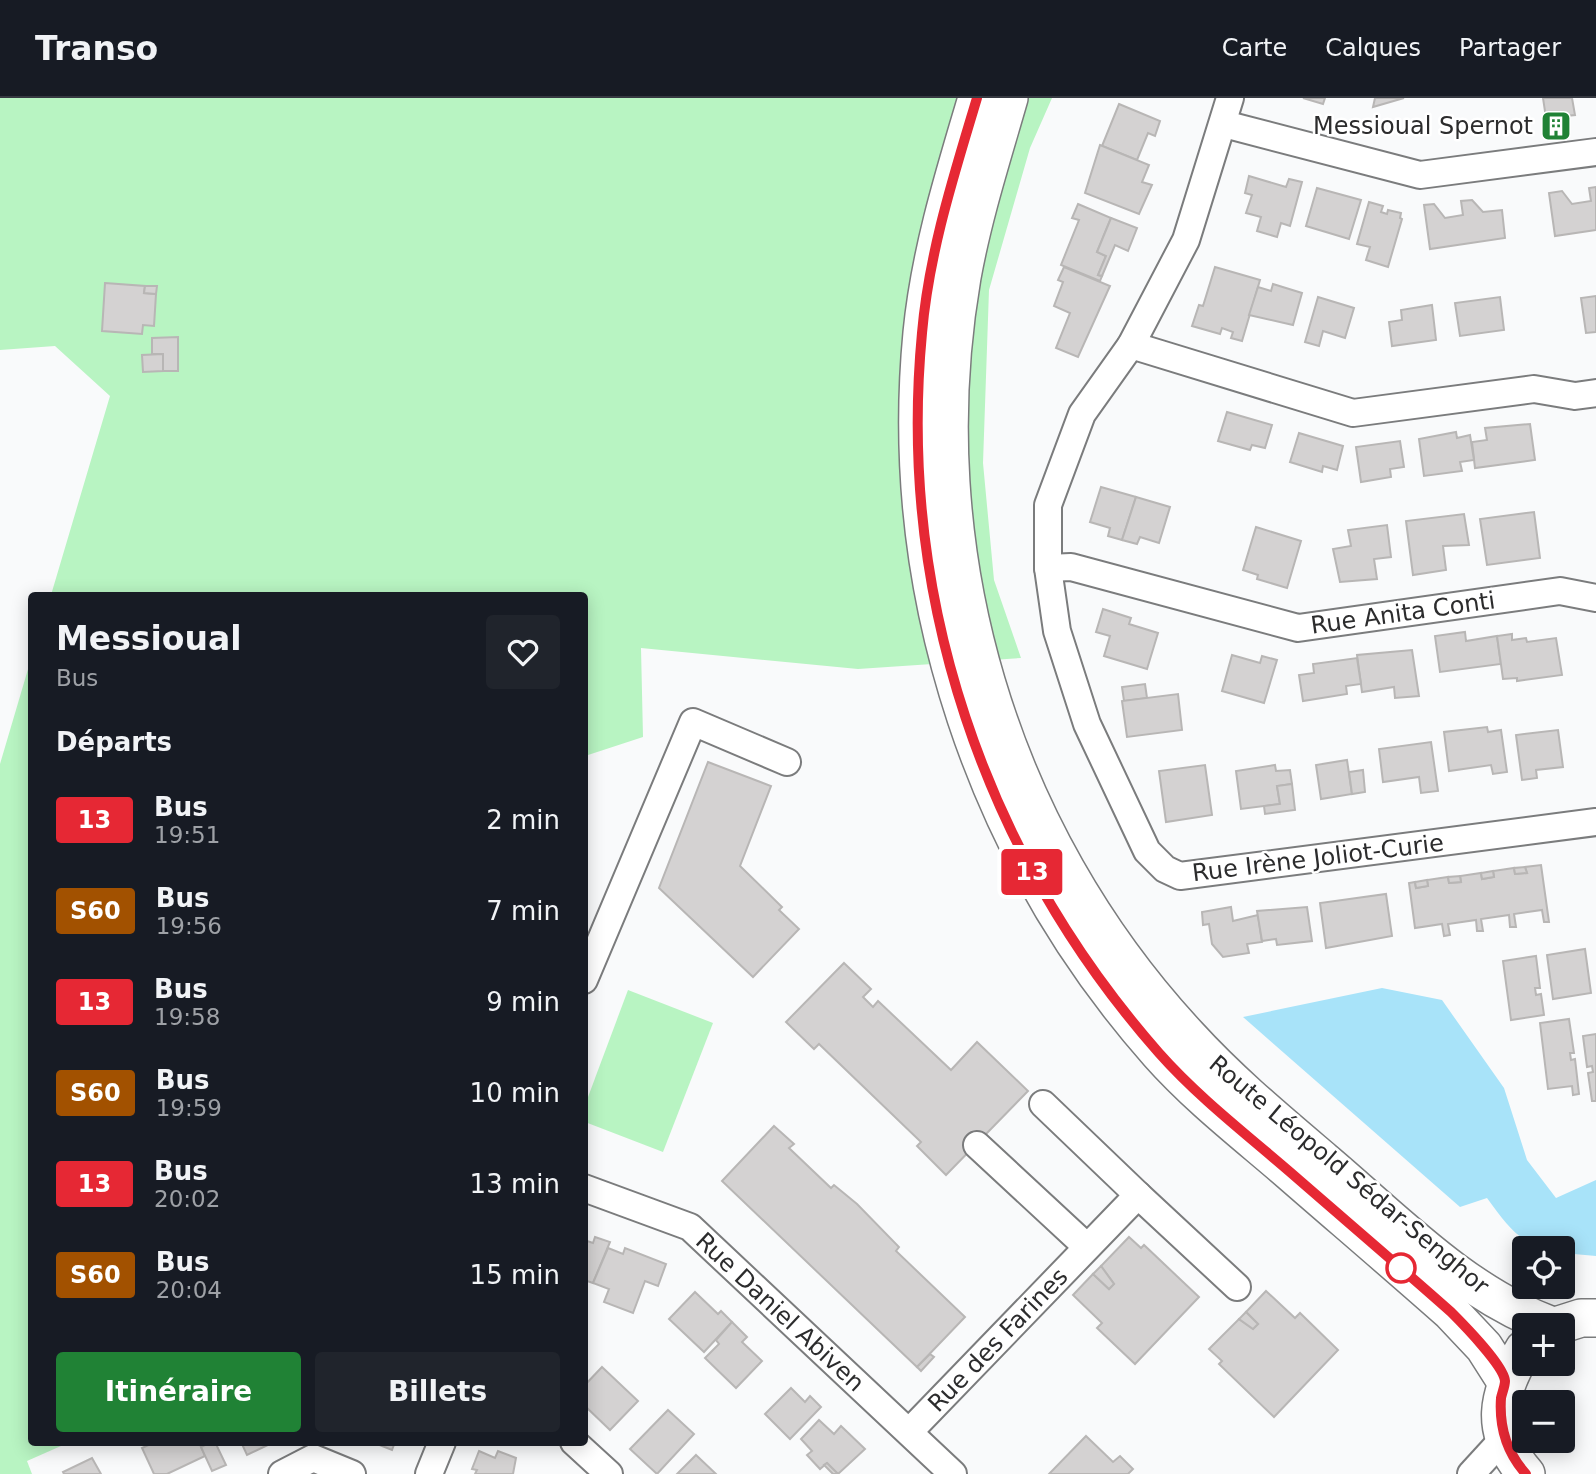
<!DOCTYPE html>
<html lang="fr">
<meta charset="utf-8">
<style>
:root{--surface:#171b24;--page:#20242c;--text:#f1f3f6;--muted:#9ea1a6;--line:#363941;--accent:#208235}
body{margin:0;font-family:"DejaVu Sans",sans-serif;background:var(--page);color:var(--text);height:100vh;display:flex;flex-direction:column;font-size:26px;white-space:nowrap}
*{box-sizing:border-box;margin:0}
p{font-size:23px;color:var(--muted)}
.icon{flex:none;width:38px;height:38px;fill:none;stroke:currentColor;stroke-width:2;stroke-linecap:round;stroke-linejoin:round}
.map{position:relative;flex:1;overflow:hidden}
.panel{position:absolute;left:28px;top:494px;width:560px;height:854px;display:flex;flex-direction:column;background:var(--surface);border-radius:7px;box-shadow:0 4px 18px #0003}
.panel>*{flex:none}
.badge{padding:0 14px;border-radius:5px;font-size:24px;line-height:46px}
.tools{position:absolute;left:1512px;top:1138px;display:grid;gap:14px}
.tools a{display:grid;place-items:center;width:63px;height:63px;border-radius:7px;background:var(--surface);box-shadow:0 4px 18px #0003;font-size:35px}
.map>.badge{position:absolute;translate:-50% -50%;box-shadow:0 0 0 4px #fff}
h2{padding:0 28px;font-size:26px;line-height:63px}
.round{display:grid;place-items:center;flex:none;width:74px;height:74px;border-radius:7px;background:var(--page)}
.summary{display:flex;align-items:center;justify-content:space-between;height:119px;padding:0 28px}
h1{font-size:33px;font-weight:800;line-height:52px}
.cta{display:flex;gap:14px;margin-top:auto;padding:14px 28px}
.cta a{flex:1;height:80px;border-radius:7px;background:var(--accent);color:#fff;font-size:28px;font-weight:800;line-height:80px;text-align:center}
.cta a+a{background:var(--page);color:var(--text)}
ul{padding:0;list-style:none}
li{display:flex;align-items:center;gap:21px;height:91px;padding:0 28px}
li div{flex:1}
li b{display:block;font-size:26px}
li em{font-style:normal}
li .badge{min-width:77px;font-weight:700;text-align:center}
header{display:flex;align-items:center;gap:42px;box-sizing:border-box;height:98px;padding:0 35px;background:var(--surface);border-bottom:2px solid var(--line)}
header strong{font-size:33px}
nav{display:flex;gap:38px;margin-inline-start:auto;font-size:24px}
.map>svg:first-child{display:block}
.green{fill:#b8f4c2}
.water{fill:#a8e3f9}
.building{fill:#d4d2d2;stroke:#b8b6b5;stroke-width:2}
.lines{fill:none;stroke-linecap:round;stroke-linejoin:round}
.minor-casing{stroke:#7b7c7d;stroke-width:30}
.secondary-casing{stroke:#7b7c7d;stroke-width:40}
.minor{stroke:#fff;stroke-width:26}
.secondary{stroke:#fff;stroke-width:37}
.line-casing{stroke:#fff;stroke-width:16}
.line{stroke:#e62834;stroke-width:10}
.stop-dot{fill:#fff;stroke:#e62834;stroke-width:3.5}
.labels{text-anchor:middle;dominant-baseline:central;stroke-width:5;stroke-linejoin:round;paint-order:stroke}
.poi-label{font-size:24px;fill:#2c2c2d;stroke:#fff;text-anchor:end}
.street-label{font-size:24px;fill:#2c2c2d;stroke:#fff}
</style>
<header>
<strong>Transo</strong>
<nav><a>Carte</a><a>Calques</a><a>Partager</a></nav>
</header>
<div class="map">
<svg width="1596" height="1376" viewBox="0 0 1596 1376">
<rect width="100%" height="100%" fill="#f9fafb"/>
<g class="green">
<path d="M0,0H1052L1030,50L989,192L983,365L994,482L1021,560L858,571L641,550L643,639L585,658L584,497H51L110,298L55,248L0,252Z"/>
<path d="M31,561L32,1344H70L27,1363L32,1376H0V666Z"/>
<path d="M628,892L713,925L663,1054L585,1024V1007Z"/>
</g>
<path class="water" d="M1382,890L1442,902L1504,990L1527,1062L1556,1100L1596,1082V1158L1563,1155V1150C1521,1150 1510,1131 1487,1100L1460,1109L1243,919Z"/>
<g class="building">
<path d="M1303,0H1325L1323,6Z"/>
<path d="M1375,0H1404L1373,9Z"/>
<path d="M1543,0H1572L1575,17L1546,20Z"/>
<path d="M1119,6L1160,23L1155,38L1148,35L1137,62L1102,48Z"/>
<path d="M1564,22L1566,32L1549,35L1547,25Z"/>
<path d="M1100,47L1149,67L1142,84L1152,87L1139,116L1085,95Z"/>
<path d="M1249,78L1286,89L1289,81L1302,84L1290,128L1281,125L1277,139L1257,133L1261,119L1246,115L1252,97L1245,95Z"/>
<path d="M1596,89V132L1555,138L1549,95L1562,93L1572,106L1591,103L1589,90Z"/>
<path d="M1317,90L1361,102L1349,141L1306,128Z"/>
<path d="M1472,102L1483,114L1502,112L1505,140L1430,151L1424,107L1434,106L1445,120L1463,117L1461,103Z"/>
<path d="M1369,104L1383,108L1381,114L1387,116L1388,112L1401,115L1400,120L1402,121L1388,169L1366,162L1370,149L1357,146Z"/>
<path d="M1078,106L1111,120L1097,154L1106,158L1098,177L1102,178L1100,183L1061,167L1079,122L1072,120Z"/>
<path d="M1111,120L1137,130L1128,153L1115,147L1102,178L1098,177L1106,158L1097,154Z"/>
<path d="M1064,169L1110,188L1078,259L1056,250L1070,215L1054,208L1063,184L1058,182Z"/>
<path d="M1215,169L1260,182L1242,243L1231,240L1233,234L1222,230L1220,236L1192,228L1199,207L1203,208Z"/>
<path d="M105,185L145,188L144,195L156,196L154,228L143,227L142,236L102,233Z"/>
<path d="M1273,186L1302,195L1293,227L1249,217L1258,189L1271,193Z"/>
<path d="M145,188H157L156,196L144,195Z"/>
<path d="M1596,198V234L1586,235L1581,200Z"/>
<path d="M1318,199L1354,210L1345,240L1323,233L1319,248L1305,244Z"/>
<path d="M1500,199L1504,232L1460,238L1455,205Z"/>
<path d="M1432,207L1436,242L1392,248L1389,224L1402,222L1401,212Z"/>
<path d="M178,239V273H163V256H152V240Z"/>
<path d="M163,256V273L143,274L142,257Z"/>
<path d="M1227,314L1272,327L1265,350L1252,347L1250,352L1218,343Z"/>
<path d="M1530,326L1535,362L1475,370L1472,344L1487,342L1485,330Z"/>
<path d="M1456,334L1457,340L1470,337L1474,362L1460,364L1462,373L1424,378L1419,341Z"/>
<path d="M1299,335L1343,348L1337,372L1323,368L1322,374L1290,364Z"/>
<path d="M1400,343L1404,369L1390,371L1391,379L1361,384L1356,349Z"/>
<path d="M1101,389L1136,399L1122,442L1108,438L1110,430L1090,424Z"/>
<path d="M1136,399L1170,409L1159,445L1140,439L1137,446L1122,442Z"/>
<path d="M1534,414L1540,460L1487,467L1480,421Z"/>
<path d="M1464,416L1469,447L1443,448L1446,472L1413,477L1406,423Z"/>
<path d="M1387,427L1391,459L1374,461L1377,481L1340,484L1333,451L1351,448L1348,432Z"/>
<path d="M1256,429L1301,443L1287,490L1257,481L1258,477L1243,472Z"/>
<path d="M1103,511L1131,520L1129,526L1158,535L1147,571L1104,558L1110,538L1096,534Z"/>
<path d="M1465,534L1466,543L1497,538L1501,566L1440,574L1435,538Z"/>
<path d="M1512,536V542L1526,540L1527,544L1556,540L1562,577L1517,583V580L1503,581L1497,538Z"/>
<path d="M1412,552L1419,598L1395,600L1394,589L1362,594L1357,557Z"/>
<path d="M1232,557L1260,565L1262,558L1277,562L1264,605L1222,593Z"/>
<path d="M1357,560L1361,586L1346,588L1347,596L1303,603L1299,577L1314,575L1313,566Z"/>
<path d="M1145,586L1147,600L1124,603L1122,589Z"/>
<path d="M1178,596L1182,632L1127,639L1122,603Z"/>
<path d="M1487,629L1488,634L1501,632L1507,674L1493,676L1491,667L1449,673L1444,634Z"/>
<path d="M1558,632L1563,669L1536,672L1537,680L1522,682L1516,637Z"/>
<path d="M1431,644L1438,693L1421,695L1419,679L1383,684L1379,651Z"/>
<path d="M1347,662L1352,696L1321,701L1316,667Z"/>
<path d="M708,664L771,688L740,768L782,809L779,812L799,831L753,879L659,790Z"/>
<path d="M1205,667L1212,717L1166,724L1159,673Z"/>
<path d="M1275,667L1276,673L1290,672L1292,686L1277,688L1280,706L1241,711L1236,673Z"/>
<path d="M1363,672L1365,694L1352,696L1349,674Z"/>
<path d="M1292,686L1295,712L1265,716L1264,708L1280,706L1277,688Z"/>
<path d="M1541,767L1549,824H1544L1542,812L1514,816L1516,829H1510L1509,817L1481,821L1483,833H1477L1476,822L1448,826L1450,837L1444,838L1442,826L1415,830L1409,785L1415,784L1416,790L1428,788L1427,782L1448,779L1449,785L1461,784L1460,778L1481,775L1482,781L1494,779L1493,773L1514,770L1515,776L1527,775L1525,769Z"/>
<path d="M1525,769L1527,775L1515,776L1514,770Z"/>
<path d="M1493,773L1494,779L1482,781L1481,775Z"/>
<path d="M1460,778L1461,784L1449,785L1448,779Z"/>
<path d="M1427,782L1428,788L1416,790L1415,784Z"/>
<path d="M1386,796L1392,838L1326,850L1320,805Z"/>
<path d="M1231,809L1233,823L1258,817L1262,844L1247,846L1249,855L1223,859L1212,846L1209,826L1203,827L1202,814Z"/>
<path d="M1307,809L1312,843L1277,847L1276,841L1262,843L1257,813Z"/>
<path d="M1585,851L1591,895L1553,901L1547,857Z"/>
<path d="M1536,858L1540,890H1535L1536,897L1541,896L1544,917L1511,922L1503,863Z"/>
<path d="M844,865L871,891L863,899L873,909L878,903L951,972L977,944L1028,993L946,1077L917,1048L921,1044L819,946L814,951L786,924Z"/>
<path d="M1569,921L1574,955H1570L1571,962L1575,961L1579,996L1573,997L1572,988L1548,991L1540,925Z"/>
<path d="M1596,936V1003H1592L1588,975L1593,974L1592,968L1587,969L1583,938Z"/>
<path d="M774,1028L794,1046L789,1050L831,1090L834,1087L857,1106L899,1149L896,1153L965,1219L917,1269L722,1083Z"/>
<path d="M595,1139L610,1144L593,1185L584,1182V1142L593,1145Z"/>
<path d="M1129,1139L1141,1150L1144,1147L1199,1199L1135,1266L1097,1230L1102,1225L1073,1197L1093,1176L1109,1191L1114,1186L1101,1168Z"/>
<path d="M608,1150L623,1156L625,1150L666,1166L658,1188L645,1183L633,1215L604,1204L609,1191L593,1185Z"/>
<path d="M1101,1168L1114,1186L1109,1191L1093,1176Z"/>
<path d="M1266,1193L1295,1220L1300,1215L1338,1252L1274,1319L1219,1266L1222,1263L1209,1251L1239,1221L1253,1231L1258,1226L1246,1214Z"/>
<path d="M695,1194L718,1216L721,1213L732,1224L704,1254L669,1221Z"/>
<path d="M1246,1214L1258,1226L1253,1231L1239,1221Z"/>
<path d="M732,1224L747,1239L742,1244L762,1263L736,1290L705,1260L719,1246L716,1242Z"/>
<path d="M930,1256L934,1259L921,1273L917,1269Z"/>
<path d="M602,1269L638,1303L610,1332L584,1307V1288Z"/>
<path d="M791,1290L805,1304L810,1298L821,1309L790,1341L765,1316Z"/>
<path d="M668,1312L694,1336L657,1376L630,1351Z"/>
<path d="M819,1322L834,1336L841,1328L865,1351L838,1376L827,1365L820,1371L807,1357L812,1353L801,1341Z"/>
<path d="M1086,1338L1113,1364L1120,1358L1133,1371L1128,1376H1049Z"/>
<path d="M155,1344H199L205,1358L167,1376H154L142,1350Z"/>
<path d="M211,1344H215L226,1367L212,1373L201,1349Z"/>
<path d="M241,1344H274L247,1357Z"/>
<path d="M372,1344H395L392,1352Z"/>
<path d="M479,1353L495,1360L498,1353L516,1360L513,1376H475L477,1372L472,1371Z"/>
<path d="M696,1357L716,1376H677Z"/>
<path d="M92,1360L101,1376H64L63,1374Z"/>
<path d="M827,1365L838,1376H833L824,1367Z"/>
</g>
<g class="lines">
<g class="minor-casing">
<g id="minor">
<path d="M1230,0L1186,142L1131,247L1082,316L1048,407V470L1057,533L1087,626L1147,753L1165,771L1180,778L1596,724"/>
<path d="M1224,26L1420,77L1596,54"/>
<path d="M1131,247L1353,315L1534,291L1575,298L1596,295"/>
<path d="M1048,470L1071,469L1298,530L1560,493L1596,500"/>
<path d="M584,882L693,624L787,664"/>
<path d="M1043,1006L1138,1097"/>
<path d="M977,1047L1087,1149"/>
<path d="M584,1090L690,1129L953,1376"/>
<path d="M909,1334L1138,1097L1237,1189"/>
<path d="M574,1344L609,1376"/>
<path d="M282,1376L313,1360L352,1376"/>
<path d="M429,1376L442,1344"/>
<path d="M1471,1376L1504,1340"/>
</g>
</g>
<g class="secondary-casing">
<g id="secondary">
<path d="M977,0C954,77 930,154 922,235C897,497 985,758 1159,955C1198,999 1246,1036 1290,1074C1344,1121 1398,1167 1451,1214L1484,1249L1505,1282"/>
<path d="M1009,0C992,59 973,118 962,179C915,452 999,735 1188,938C1230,984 1277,1023 1324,1063C1394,1122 1463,1195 1550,1227"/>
<path d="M1559,1227L1581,1220H1596"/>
<path d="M1524,1251C1497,1296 1488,1333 1526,1376"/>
</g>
</g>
<use href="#minor" class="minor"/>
<use href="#secondary" class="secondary"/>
</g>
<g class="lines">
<g class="line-casing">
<path id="line" d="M977,0C954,77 929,154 922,235C897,499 984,756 1159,955C1198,999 1246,1036 1290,1074C1344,1121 1398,1167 1451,1214C1463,1226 1504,1268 1505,1283C1505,1288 1502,1295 1501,1300C1499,1329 1507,1355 1526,1376"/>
</g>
<use href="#line" class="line"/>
</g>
<defs>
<g id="building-square" transform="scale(1.575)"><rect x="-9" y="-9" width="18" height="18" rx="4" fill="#208235" stroke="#fff"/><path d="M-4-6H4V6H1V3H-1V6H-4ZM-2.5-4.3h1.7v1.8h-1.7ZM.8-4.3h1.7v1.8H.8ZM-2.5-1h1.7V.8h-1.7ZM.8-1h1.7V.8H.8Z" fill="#fff"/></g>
</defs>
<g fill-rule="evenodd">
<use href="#building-square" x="1556" y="28"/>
</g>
<circle class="stop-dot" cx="1401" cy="1170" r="14"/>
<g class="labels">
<g class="poi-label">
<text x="1533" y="28">Messioual Spernot</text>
</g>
<g class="street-label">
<text transform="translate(1403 515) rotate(-8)">Rue Anita Conti</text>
<text transform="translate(1318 760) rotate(-7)">Rue Irène Joliot-Curie</text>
<text transform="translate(1349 1077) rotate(40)">Route Léopold Sédar-Senghor</text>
<text transform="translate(780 1214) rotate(43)">Rue Daniel Abiven</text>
<text transform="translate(998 1242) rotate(-46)">Rue des Farines</text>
</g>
</g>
</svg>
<div class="tools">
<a><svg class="icon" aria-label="locate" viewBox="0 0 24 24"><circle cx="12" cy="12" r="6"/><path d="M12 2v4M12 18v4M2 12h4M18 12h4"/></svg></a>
<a>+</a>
<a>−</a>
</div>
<b class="badge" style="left:1032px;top:774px;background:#e62834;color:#fff">13</b>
<section class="panel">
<div class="summary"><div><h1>Messioual</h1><p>Bus</p></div><a class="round"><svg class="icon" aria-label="heart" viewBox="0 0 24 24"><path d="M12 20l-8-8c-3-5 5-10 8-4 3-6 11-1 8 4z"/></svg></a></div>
<h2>Départs</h2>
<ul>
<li><span class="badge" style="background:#e62834;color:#fff">13</span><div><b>Bus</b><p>19:51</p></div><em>2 min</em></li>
<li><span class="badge" style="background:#a25100;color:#fff">S60</span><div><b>Bus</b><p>19:56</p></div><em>7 min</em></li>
<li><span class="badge" style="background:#e62834;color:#fff">13</span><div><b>Bus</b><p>19:58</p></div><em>9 min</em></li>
<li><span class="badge" style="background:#a25100;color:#fff">S60</span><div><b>Bus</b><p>19:59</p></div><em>10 min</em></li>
<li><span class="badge" style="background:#e62834;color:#fff">13</span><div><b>Bus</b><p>20:02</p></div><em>13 min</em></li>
<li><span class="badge" style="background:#a25100;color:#fff">S60</span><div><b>Bus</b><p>20:04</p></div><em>15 min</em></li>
</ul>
<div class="cta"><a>Itinéraire</a><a>Billets</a></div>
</section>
</div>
